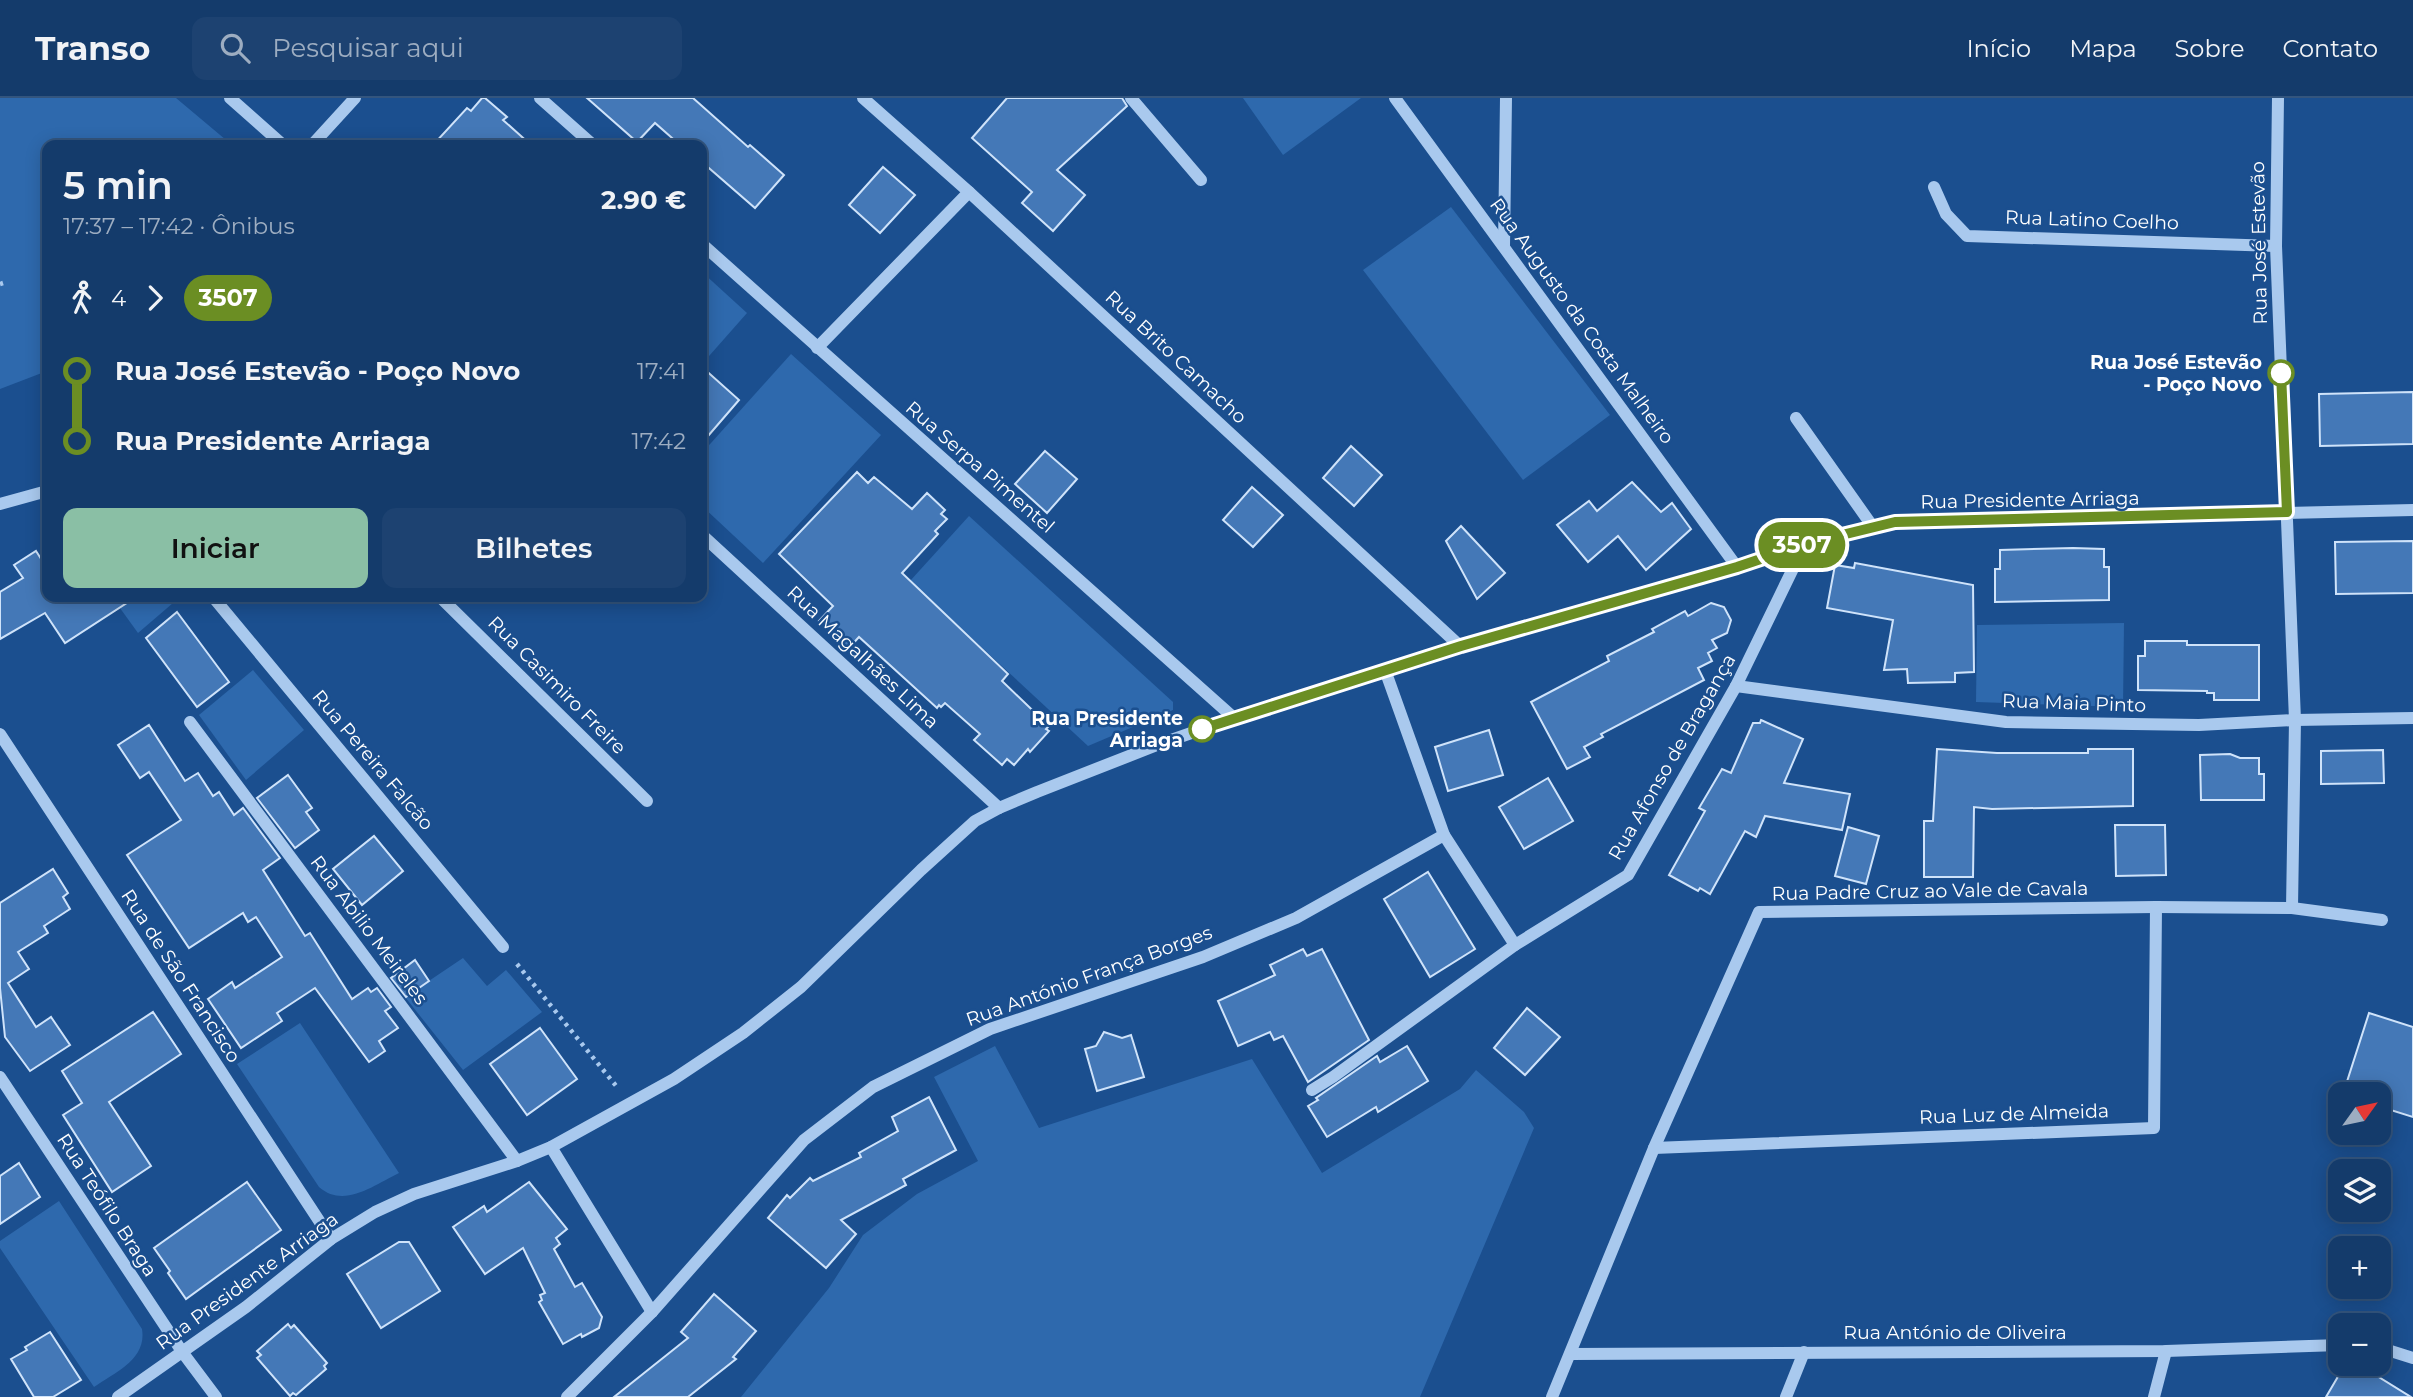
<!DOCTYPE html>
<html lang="pt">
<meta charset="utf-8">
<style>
:root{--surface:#143b6b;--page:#1d4271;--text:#f1f3f6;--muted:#9dadc1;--line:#33557e;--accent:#8abfa5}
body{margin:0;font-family:Montserrat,sans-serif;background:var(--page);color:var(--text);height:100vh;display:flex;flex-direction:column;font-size:26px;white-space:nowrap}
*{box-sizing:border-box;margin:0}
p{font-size:23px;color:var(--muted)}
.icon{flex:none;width:38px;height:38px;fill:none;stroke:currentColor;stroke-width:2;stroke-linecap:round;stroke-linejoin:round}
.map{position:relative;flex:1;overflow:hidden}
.details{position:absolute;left:42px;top:42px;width:665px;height:462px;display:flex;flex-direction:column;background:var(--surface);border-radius:14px;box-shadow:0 4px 18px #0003,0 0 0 2px var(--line)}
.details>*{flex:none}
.badge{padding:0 14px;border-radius:23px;font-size:24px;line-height:46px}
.needle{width:46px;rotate:57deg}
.fabs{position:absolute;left:2328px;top:984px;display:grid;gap:14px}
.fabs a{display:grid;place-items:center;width:63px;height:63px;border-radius:14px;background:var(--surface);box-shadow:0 4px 18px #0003,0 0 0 2px var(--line);font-size:35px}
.map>.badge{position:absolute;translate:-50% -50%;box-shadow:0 0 0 4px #fff}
.legs{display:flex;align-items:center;gap:10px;height:77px;padding:0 21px;font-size:23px}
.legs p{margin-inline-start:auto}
.overview{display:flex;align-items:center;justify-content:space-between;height:119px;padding:0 21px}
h1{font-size:38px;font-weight:600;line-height:52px}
.button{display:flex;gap:14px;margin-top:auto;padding:14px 21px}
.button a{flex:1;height:80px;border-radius:14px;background:var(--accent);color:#111;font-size:28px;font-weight:600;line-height:80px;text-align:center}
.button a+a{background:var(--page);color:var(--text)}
ul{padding:0 21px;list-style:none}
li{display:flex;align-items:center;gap:24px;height:70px;font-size:26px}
li i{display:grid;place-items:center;width:10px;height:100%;margin:0 9px;background:currentColor}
li i::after{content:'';width:18px;height:18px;margin:-9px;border:5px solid;border-radius:50%;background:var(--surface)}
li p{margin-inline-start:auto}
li:first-child i{background:linear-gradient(#0000 50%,currentColor 0)}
li:last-child i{background:linear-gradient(currentColor 50%,#0000 0)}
header{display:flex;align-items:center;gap:42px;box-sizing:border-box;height:98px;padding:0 35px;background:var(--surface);border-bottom:2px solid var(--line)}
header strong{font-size:33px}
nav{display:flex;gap:38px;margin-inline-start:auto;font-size:24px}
.search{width:490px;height:63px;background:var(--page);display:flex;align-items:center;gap:18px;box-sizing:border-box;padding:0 24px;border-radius:14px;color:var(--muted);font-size:26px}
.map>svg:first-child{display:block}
.green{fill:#2e69ad}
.building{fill:#4478b7;stroke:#cfe3fa;stroke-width:2}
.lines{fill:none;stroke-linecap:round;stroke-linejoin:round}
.path{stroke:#a9c9ee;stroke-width:4.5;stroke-dasharray:3.5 5;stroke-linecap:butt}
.minor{stroke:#a9c9ee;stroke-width:12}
.line-1-casing{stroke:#fff;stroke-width:16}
.line-1{stroke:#6b8e23;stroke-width:10}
.stop-1-dot{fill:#fff;stroke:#6b8e23;stroke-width:3.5}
.labels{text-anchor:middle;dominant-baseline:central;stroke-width:5;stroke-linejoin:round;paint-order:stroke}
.street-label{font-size:19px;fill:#fff;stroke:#1b4f8f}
.stop-label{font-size:19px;font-weight:bold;fill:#fff;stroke:#1b4f8f;text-anchor:end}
</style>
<header>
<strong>Transo</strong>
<div class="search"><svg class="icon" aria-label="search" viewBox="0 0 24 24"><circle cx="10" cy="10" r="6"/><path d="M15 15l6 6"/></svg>Pesquisar aqui</div>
<nav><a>Início</a><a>Mapa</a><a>Sobre</a><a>Contato</a></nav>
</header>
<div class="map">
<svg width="2413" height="1299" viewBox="0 0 2413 1299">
<rect width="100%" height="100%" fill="#1b4f8f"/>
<g class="green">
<path d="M0,0H176L232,47H47V273L0,291Z"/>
<path d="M1243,0H1361L1283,57Z"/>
<path d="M1451,109L1610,317L1523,382L1363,172Z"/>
<path d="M702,174L747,215L702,266Z"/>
<path d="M791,256L881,337L763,465L702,408V355Z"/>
<path d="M969,418L1173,604V612L1088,648L910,483Z"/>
<path d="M112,499H180L138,535Z"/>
<path d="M2124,525L2123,609L1976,604L1977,527Z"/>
<path d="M253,572L304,632L246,682L199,617Z"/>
<path d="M463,860L487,888L506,872L542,914L463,972L405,899Z"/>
<path d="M300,925L399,1075C374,1087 344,1111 319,1089L237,966Z"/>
<path d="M995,948L1039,1030L1252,961L1322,1075L1460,991L1476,972L1524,1014L1534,1030L1420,1299H741L829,1190L863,1137L917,1096L978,1063L934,979Z"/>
<path d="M59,1103L142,1231C147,1261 116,1274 94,1289L0,1150V1143Z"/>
</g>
<g class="building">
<path d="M482,0H485L507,19L503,22L531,47H433L467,10L471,13Z"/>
<path d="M587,0H693L748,49L750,47L784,77L755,110L702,64V47H680L655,25L637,44Z"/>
<path d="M1007,0H1122L1127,8L1057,72L1085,97L1053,133L1022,105L1032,94L972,40Z"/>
<path d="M883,69L915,97L880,135L849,107Z"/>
<path d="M702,269L739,302L702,345Z"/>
<path d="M2413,294V346L2320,348L2319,296Z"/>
<path d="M1351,348L1382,377L1354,408L1323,380Z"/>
<path d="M1045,353L1077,381L1047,415L1015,386Z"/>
<path d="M857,374L868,385L874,379L912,411L927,395L945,412L941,416L947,421L935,433L938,436L902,475L1008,576L1002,583L1049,628L1046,631L1049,633L1030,654L1028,651L1014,667L1007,661L1002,667L974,642L980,636L945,605L941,609L939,607L937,610L859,539L848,551L819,523L833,508L779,456Z"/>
<path d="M1632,384L1661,414L1672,405L1691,431L1646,472L1618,438L1588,464L1557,427L1589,403L1597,413Z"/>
<path d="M1252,389L1283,417L1253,449L1223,422Z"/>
<path d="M1461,428L1505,475L1477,501L1446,443Z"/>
<path d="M2413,443V495L2336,496L2335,444Z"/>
<path d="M2073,450L2104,451V469H2109V502L1995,504V471H2000V452Z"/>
<path d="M36,453L45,467L47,466V499H136L65,545L45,515L0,541V494L23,480L14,467Z"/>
<path d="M1855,465L1973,487L1974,574L1955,575V584L1908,585L1907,571L1884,572L1893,522L1827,510L1835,467L1854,470Z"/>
<path d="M1711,505L1724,509L1731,522L1727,535L1712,542L1717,550L1708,555L1712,563L1698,570L1704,582L1601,636L1603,639L1584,649L1590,659L1567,671L1531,604L1609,563L1607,558L1654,534L1652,531L1685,513L1688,518Z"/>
<path d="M177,514L229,584L197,609L146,540Z"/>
<path d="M2145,543H2187V547H2259V602H2214V595H2207V593L2138,592V558H2145Z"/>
<path d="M1761,622L1803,641L1784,685L1850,696L1842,732L1765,718L1756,739L1745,733L1710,796L1700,790L1698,793L1669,777L1705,713L1699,710L1722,671L1731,675L1753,625H1760Z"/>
<path d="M149,627L185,683L198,675L213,698L219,694L234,717L243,710L280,760L263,772L305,838L310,835L352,901L368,890L371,894L377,890L391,909L385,913L398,930L379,943L385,953L369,964L315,890L277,915L282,923L241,950L208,901L232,884L235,890L282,859L256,819L248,824L243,815L189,850L127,757L181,722L149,674L140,680L118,647Z"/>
<path d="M1489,632L1503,677L1448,693L1435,649Z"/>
<path d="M1937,651L1997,655H2088V651H2133V708L1992,711L1974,709L1973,779H1924V723H1933Z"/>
<path d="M2383,652L2384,685L2321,686V653Z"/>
<path d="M2230,656L2240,660H2259V676H2264V702H2201L2200,657Z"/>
<path d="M288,677L312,710L306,714L319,732L295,750L257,700Z"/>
<path d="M1548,680L1573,723L1524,751L1499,709Z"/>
<path d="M2115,727H2165L2166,777L2116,778Z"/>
<path d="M1848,729L1879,738L1866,786L1835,778Z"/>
<path d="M374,738L403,773L362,807L333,771Z"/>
<path d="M53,771L68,795L63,799L70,811L44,828L48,835L18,854L29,871L8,885L36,929L51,919L70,947L30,973L5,939L0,890V805Z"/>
<path d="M1428,774L1475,851L1430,879L1384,801Z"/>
<path d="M1303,851L1307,858L1322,851L1369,942L1308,984L1283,938L1274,942L1270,934L1238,948L1218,903L1275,877L1270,867Z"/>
<path d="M415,862L429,883L406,899L391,880Z"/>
<path d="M1527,910L1560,939L1525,977L1494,950Z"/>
<path d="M153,914L181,956L109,1004L151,1068L112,1094L63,1017L82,1005L62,973Z"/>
<path d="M2369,915L2413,929V1019L2378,1008V996H2343Z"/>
<path d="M540,930L577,981L527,1017L490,966Z"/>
<path d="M1104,934L1122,940L1131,937L1144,979L1097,993L1085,951L1096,948Z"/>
<path d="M1407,948L1428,983L1378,1014L1376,1009L1327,1039L1308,1008L1318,1002L1316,1000L1377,958L1380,964Z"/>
<path d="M929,999L956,1052L903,1081L906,1087L841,1122L856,1136L826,1170L768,1120L787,1097L790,1100L810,1080L813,1083L861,1059L859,1055L898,1033L892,1019Z"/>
<path d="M19,1065L40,1099L0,1126V1078Z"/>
<path d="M247,1084L281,1132L186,1201L168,1175L170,1173L154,1150Z"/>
<path d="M529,1084L567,1131L556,1140L560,1146L554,1151L575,1189L582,1185L602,1219L599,1230L582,1239L581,1236L563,1246L539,1204L542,1202L540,1197L545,1195L523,1150L485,1176L453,1129L484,1108L487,1114Z"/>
<path d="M399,1144H409L440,1193L381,1230L347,1176Z"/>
<path d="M714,1196L756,1233L733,1259L736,1261L688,1299H614L688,1240L681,1234Z"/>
<path d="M288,1226L291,1230L294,1227L327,1265L324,1268L326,1271L296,1297L293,1295L290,1298L257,1260L261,1257L257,1253Z"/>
<path d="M50,1234L81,1282L53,1299H34L11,1261L27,1252L25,1249Z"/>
<path d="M2346,1265H2356L2411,1299H2326Z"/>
</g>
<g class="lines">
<g class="path">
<path d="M0,186L3,185"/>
<path d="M517,866L617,989"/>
</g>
<g class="minor">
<path d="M230,0L283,47"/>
<path d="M540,0L593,47"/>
<path d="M863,0L969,94L1461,549"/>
<path d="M1131,0L1201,82"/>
<path d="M1395,0L1737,469"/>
<path d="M312,47L355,0"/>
<path d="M1934,89L1946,116L1967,138L2276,148"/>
<path d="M702,146L1234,620"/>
<path d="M1504,148L1506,0"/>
<path d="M817,250L969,94"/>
<path d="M1796,320L1873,429"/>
<path d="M0,406L47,393"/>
<path d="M702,437L999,710"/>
<path d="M213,499L503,849"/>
<path d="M440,499L647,703"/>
<path d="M1385,572L1444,737L1515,847"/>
<path d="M1736,588L2006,624L2199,627L2295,622L2413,620"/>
<path d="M190,624L517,1063"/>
<path d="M0,636L331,1141"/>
<path d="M2292,810L2382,822"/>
<path d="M0,979L183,1255L216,1299"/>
<path d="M1312,992L1333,979L1515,847L1628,777L1736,588L1805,446"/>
<path d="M551,1049L652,1214"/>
<path d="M1654,1050L2154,1030L2156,809"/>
<path d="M2378,1249L2413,1260"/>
<path d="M1571,1256L2166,1253L2340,1247"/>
<path d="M118,1299L246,1209L331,1141L375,1114L414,1096L517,1063L551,1049L674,981L743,935L801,889L921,772L975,723L999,710L1037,694L1157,647L1234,620L1461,549L1737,469L1805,446L1895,424L2413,412"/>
<path d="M567,1299L652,1214L804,1042L873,989L990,931L1203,859L1296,820L1444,737"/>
<path d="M1552,1299L1654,1050L1759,814L2156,809L2292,810L2295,622L2276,148L2278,0"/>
<path d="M1786,1299L1804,1254"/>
<path d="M2154,1299L2166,1253"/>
</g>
</g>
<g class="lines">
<g class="line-1-casing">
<path id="line-1" d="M1202,631L1461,548L1737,469L1805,446L1895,424L2287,414L2281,275"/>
</g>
<use href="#line-1" class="line-1"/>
</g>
<g class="stop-1-dot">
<circle cx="2281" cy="275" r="12"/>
<circle cx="1202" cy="631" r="12"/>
</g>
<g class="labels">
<g class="street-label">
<text transform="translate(2092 122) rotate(2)">Rua Latino Coelho</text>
<text transform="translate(2259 145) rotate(-91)">Rua José Estevão</text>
<text transform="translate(1582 223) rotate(54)">Rua Augusto da Costa Malheiro</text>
<text transform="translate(1176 259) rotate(43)">Rua Brito Camacho</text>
<text transform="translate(980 369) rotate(41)">Rua Serpa Pimentel</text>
<text transform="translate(2030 402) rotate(-1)">Rua Presidente Arriaga</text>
<text transform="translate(863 559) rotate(43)">Rua Magalhães Lima</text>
<text transform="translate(557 587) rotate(45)">Rua Casimiro Freire</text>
<text transform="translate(2074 605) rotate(2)">Rua Maia Pinto</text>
<text transform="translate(1672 659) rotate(-60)">Rua Afonso de Bragança</text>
<text transform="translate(373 662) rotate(50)">Rua Pereira Falcão</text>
<text transform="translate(1930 793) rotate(-1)">Rua Padre Cruz ao Vale de Cavala</text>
<text transform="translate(369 832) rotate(53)">Rua Abilio Meireles</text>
<text transform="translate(181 878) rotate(57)">Rua de São Francisco</text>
<text transform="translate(1089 878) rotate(-20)">Rua António França Borges</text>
<text transform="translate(2014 1016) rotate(-2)">Rua Luz de Almeida</text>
<text transform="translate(107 1107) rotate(57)">Rua Teófilo Braga</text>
<text transform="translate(247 1183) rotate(-36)">Rua Presidente Arriaga</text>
<text x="1955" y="1234">Rua António de Oliveira</text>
</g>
<g class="stop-label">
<text x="2262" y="264">Rua José Estevão<tspan x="2262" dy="22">- Poço Novo</tspan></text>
<text x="1183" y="620">Rua Presidente<tspan x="1183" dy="22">Arriaga</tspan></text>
</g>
</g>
</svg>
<div class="fabs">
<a><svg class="needle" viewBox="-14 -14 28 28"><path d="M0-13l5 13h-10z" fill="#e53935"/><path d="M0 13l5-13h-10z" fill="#9dadc1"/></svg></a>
<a><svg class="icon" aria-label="layers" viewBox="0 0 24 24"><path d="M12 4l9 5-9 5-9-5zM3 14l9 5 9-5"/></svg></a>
<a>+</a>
<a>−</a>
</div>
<b class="badge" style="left:1802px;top:447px;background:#6b8e23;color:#fff">3507</b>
<section class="details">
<div class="overview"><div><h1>5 min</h1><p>17:37 – 17:42 · Ônibus</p></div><b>2.90 €</b></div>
<div class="legs"><svg class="icon" aria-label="walk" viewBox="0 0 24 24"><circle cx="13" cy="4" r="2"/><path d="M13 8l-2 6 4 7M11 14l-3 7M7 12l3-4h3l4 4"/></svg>4<svg class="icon" aria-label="forward" viewBox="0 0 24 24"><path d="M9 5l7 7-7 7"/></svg><b class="badge" style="background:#6b8e23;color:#fff">3507</b></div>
<ul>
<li><i style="color:#6b8e23"></i><b>Rua José Estevão - Poço Novo</b><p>17:41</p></li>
<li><i style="color:#6b8e23"></i><b>Rua Presidente Arriaga</b><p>17:42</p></li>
</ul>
<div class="button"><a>Iniciar</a><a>Bilhetes</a></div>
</section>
</div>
